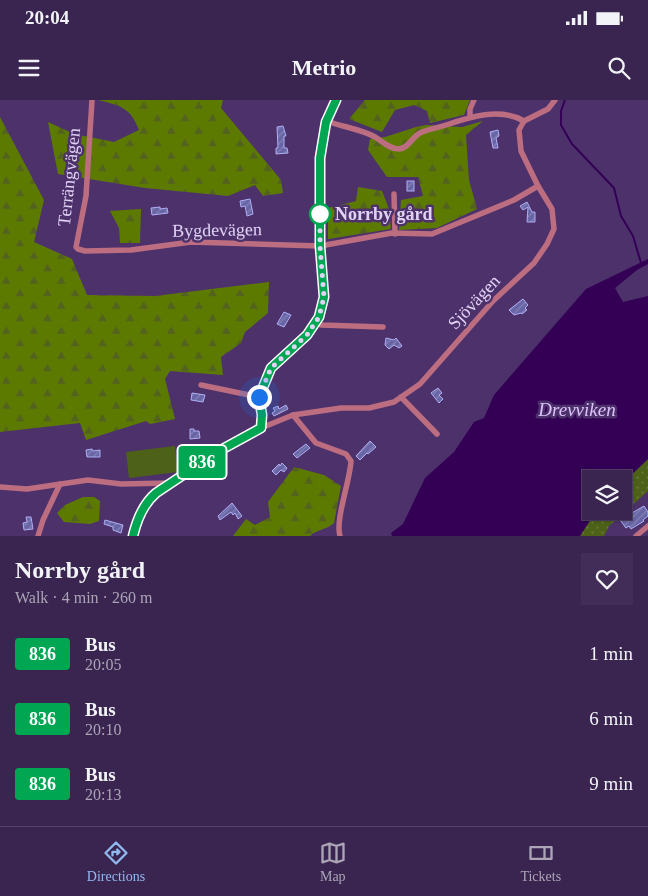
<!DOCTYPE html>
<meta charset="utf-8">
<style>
:root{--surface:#3a2550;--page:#412d57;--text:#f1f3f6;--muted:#aba5b7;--line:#544267;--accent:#90b9f0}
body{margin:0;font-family:"Times New Roman",serif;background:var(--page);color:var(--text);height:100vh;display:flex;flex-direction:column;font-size:19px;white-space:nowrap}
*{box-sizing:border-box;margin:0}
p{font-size:16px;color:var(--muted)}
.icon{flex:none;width:28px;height:28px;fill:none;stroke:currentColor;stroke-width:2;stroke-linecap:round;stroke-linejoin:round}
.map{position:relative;height:436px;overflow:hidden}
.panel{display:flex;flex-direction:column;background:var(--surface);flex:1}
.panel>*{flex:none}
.badge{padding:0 10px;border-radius:4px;font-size:18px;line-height:32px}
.controls{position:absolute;left:582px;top:370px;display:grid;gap:10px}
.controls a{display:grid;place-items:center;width:50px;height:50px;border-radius:0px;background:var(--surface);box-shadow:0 1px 4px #0004,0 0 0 1px var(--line);font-size:25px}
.you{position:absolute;width:25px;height:25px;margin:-12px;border:4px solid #fff;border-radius:50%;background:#1a73e8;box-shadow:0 0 0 8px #1a73e833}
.map>.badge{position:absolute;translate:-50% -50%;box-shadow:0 0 0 2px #fff}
.round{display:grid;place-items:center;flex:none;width:52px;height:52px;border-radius:0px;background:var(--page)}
.head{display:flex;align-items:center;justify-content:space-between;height:85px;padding:0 15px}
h1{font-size:24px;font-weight:800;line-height:38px}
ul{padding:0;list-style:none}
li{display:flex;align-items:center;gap:15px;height:65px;padding:0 15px}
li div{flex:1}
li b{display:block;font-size:19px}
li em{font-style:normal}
li .badge{min-width:55px;font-weight:700;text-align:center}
.status{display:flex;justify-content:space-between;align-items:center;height:35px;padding:0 25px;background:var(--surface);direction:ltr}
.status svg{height:14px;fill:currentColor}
header{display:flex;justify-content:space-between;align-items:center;height:65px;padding:0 15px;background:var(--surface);font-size:22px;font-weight:800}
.tab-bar{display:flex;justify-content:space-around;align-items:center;height:70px;border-top:1px solid var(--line);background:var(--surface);font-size:14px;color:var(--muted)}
.tab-bar a{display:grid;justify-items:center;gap:2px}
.tab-bar .current{color:var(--accent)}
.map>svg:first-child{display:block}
.grass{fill:url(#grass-dots)}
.forest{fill:url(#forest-firs)}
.park{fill:#4d6218}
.water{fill:#305}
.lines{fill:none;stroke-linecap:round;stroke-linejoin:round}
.stream{stroke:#305;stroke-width:2}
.building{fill:url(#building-hatch);stroke:#b0aff5}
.street{stroke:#bc6d80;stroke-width:5.5}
.line-casing{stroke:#fff;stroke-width:11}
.line{stroke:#00a651;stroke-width:8}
.walk{stroke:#e1d3f6;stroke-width:5;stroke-dasharray:0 9}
.stop-dot{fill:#fff;stroke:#00a651;stroke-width:2.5}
.labels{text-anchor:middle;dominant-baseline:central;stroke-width:5;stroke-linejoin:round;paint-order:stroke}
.street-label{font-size:18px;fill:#e1d3f6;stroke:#4d316b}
.stop-label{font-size:18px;font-weight:bold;fill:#e1d3f6;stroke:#4d316b;text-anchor:start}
.water-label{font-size:19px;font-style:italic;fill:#dbc3fa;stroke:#4d316b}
</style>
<div class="status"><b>20:04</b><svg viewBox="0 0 49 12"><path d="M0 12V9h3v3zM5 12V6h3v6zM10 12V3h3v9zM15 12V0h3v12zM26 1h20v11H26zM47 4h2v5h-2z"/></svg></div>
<header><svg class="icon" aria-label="menu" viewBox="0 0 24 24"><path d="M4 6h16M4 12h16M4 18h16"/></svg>Metrio<svg class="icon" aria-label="search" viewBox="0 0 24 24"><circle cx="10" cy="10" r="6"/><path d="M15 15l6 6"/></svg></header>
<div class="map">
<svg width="648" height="436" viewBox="0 0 648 436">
<defs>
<pattern id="grass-dots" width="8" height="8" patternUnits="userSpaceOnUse" patternTransform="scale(1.25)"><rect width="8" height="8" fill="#4d6218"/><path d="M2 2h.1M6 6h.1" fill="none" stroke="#66783a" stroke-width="1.8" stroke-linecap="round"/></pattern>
<pattern id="forest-firs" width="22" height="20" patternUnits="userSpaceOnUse" patternTransform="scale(1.25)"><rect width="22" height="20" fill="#5d7a00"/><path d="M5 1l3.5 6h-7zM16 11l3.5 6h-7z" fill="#53621e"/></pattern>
<pattern id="building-hatch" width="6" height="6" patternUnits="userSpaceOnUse" patternTransform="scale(1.25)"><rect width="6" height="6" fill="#6765a5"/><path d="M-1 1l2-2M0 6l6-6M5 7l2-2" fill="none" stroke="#8481b6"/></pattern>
</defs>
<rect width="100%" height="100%" fill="#4d316b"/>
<path class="grass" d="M648,359V391L609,426L604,436H580L596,411H624V382Z"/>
<g class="forest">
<path d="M98,0H223L221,8L281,80L283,93L263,96L255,85L228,96L145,88L58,74L48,22L74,34L114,42L139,30C130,7 121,6 98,0Z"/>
<path d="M365,0H470L464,15L430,23L427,11L414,5L395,10L382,32L349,19Z"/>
<path d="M0,17L44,100L34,142L72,159L87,195L155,196L269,182L268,213L245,232L241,243L221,257L223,275L170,271L165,279L175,319L150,324L146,321L86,340L80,323L0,332Z"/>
<path d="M483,21L466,35L469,80L477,109L437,128L399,130L401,100L423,96L418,77H387L368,50L370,39L385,37L416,27L426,25L462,27Z"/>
<path d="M358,87L382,91L389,109L391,129L328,139V108L356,101Z"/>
<path d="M141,109L140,143H120L119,128L110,111Z"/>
<path d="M294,367L324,375L341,386L334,423C327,430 317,429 310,436H233L246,419L255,425L270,417L268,402Z"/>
<path d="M83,397H94L100,401L99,421L90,424L64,422L57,413L65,405Z"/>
</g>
<path class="park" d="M175,346L178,372L129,378L126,352Z"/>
<path class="water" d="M648,159V164L637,170L615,188L623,202L648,196V359L624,382V379H591V411H596L580,436H392L391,433L403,424L425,378L454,352L474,322L484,318L494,295L586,189Z"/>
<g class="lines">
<path class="stream" d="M565,0L561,11V25L572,44L614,88L621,116L633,136L641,163"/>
</g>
<g class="building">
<path d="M283,26L286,36H284V48H287L288,53L276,54V48H278L277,27Z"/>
<path d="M498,30L499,36L496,38L498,48H493L490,32Z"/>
<rect x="407" y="81" width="7" height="10"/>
<path d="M250,99L253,114L247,116L245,106L241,107L240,101Z"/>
<path d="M527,102L532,112H535V122H527L528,107L523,110L520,106Z"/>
<path d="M160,107V109L167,108L168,113L152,115L151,108Z"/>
<path d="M523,199L528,205L525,208L527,210L522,214L521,213L514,215L509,210Z"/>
<path d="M284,212L291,215L284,227L277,224Z"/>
<path d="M386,238L394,240L396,238L402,246L399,248L394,245L389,249L385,245Z"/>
<path d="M438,288L442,293L439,295L443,299L439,303L431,293Z"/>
<path d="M192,293L205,295L203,302L191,300Z"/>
<path d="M286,305L288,309L274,316L272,313L275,311L273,308L278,306L279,309Z"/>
<path d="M190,329H194V331H199L200,338L190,339Z"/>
<path d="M370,341L376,347L368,354L367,353L360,360L356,356Z"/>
<path d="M306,344L310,348L297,358L293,354Z"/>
<path d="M92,349L93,351L100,350V357H87L86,350Z"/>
<path d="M282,363L287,368L284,372L281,370L276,375L272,371L279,364L280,366Z"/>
<path d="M232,403L242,416L238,419L235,413L233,415L231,412L220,420L218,416Z"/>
<path d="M644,406L648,412V416L643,420L644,421L631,429L629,426L626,428L620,420Z"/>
<path d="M26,417H31L33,429L24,430L23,423L27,422Z"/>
<path d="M105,420L123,425L121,433L113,430V427L104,424Z"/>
</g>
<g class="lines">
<g class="street">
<path d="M92,0L86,96L76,147L78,149L85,151L131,150L191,142L320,146L392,133L432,134L514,100L538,86"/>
<path d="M470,17V9L474,0"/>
<path d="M327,21C342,27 361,29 375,37C382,41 389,49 399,49C409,48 412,37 420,33C428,29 437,28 446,25C470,17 500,7 524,21"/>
<path d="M394,94L395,134"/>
<path d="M317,219L321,225L383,227"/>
<path d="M201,285L259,297"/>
<path d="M401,297L437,334"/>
<path d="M293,315L316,343L346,354L351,361C350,381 335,420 340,436"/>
<path d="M261,328L293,315L341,308H369L394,302L420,284L493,201L534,163L547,144L554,129L552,109L538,86L521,51L519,30L524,21L548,9L555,0"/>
<path d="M0,387L27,389L88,380L121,384L170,383"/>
<path d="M38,436L43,420L60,384"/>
<path d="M133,436C137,419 143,404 156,393L219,351L261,328L262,315L259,297L271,268L307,235L319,217L323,197L320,146V58L327,22L336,0"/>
<path d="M636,436L648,426"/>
</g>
</g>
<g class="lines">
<g class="line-casing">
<path id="line" d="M133,436C137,419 143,404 156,393L219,351L261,328L262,315L259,297L271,268L307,235L319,217L324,197L320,146V58L326,22L336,0"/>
</g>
<use href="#line" class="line"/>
<path class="walk" d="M259,297L271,268L307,235L319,217L324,197L320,146V111V114"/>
</g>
<circle class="stop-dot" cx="320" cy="114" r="10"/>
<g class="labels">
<g class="street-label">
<text transform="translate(69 77) rotate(-84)">Terrängvägen</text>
<text transform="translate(217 130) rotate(-1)">Bygdevägen</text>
<text transform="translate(474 202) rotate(-47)">Sjövägen</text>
</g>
<g class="stop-label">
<text x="335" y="114">Norrby gård</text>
</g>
<g class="water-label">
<text x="577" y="309">Drevviken</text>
</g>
</g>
</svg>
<div class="controls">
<a><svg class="icon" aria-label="layers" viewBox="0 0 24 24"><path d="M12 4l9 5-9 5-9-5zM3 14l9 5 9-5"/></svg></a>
</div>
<div class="you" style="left:259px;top:297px"></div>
<b class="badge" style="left:202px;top:362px;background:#00a651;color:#fff">836</b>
</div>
<section class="panel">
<div class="head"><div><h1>Norrby gård</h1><p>Walk · 4 min · 260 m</p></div><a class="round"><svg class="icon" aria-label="heart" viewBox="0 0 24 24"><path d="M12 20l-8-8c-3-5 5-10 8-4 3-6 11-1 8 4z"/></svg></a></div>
<ul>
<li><span class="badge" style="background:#00a651;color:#fff">836</span><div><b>Bus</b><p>20:05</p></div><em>1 min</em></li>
<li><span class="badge" style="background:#00a651;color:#fff">836</span><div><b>Bus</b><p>20:10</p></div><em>6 min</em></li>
<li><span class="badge" style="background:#00a651;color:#fff">836</span><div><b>Bus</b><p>20:13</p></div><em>9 min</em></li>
</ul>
</section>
<nav class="tab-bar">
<a class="current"><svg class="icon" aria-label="directions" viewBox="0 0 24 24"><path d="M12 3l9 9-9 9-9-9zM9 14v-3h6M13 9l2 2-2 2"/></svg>Directions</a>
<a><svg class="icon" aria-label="map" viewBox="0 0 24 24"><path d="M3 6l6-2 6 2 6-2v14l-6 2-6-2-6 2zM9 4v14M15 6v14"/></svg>Map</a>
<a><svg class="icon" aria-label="tickets" viewBox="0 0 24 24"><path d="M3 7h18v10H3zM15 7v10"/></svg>Tickets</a>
</nav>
